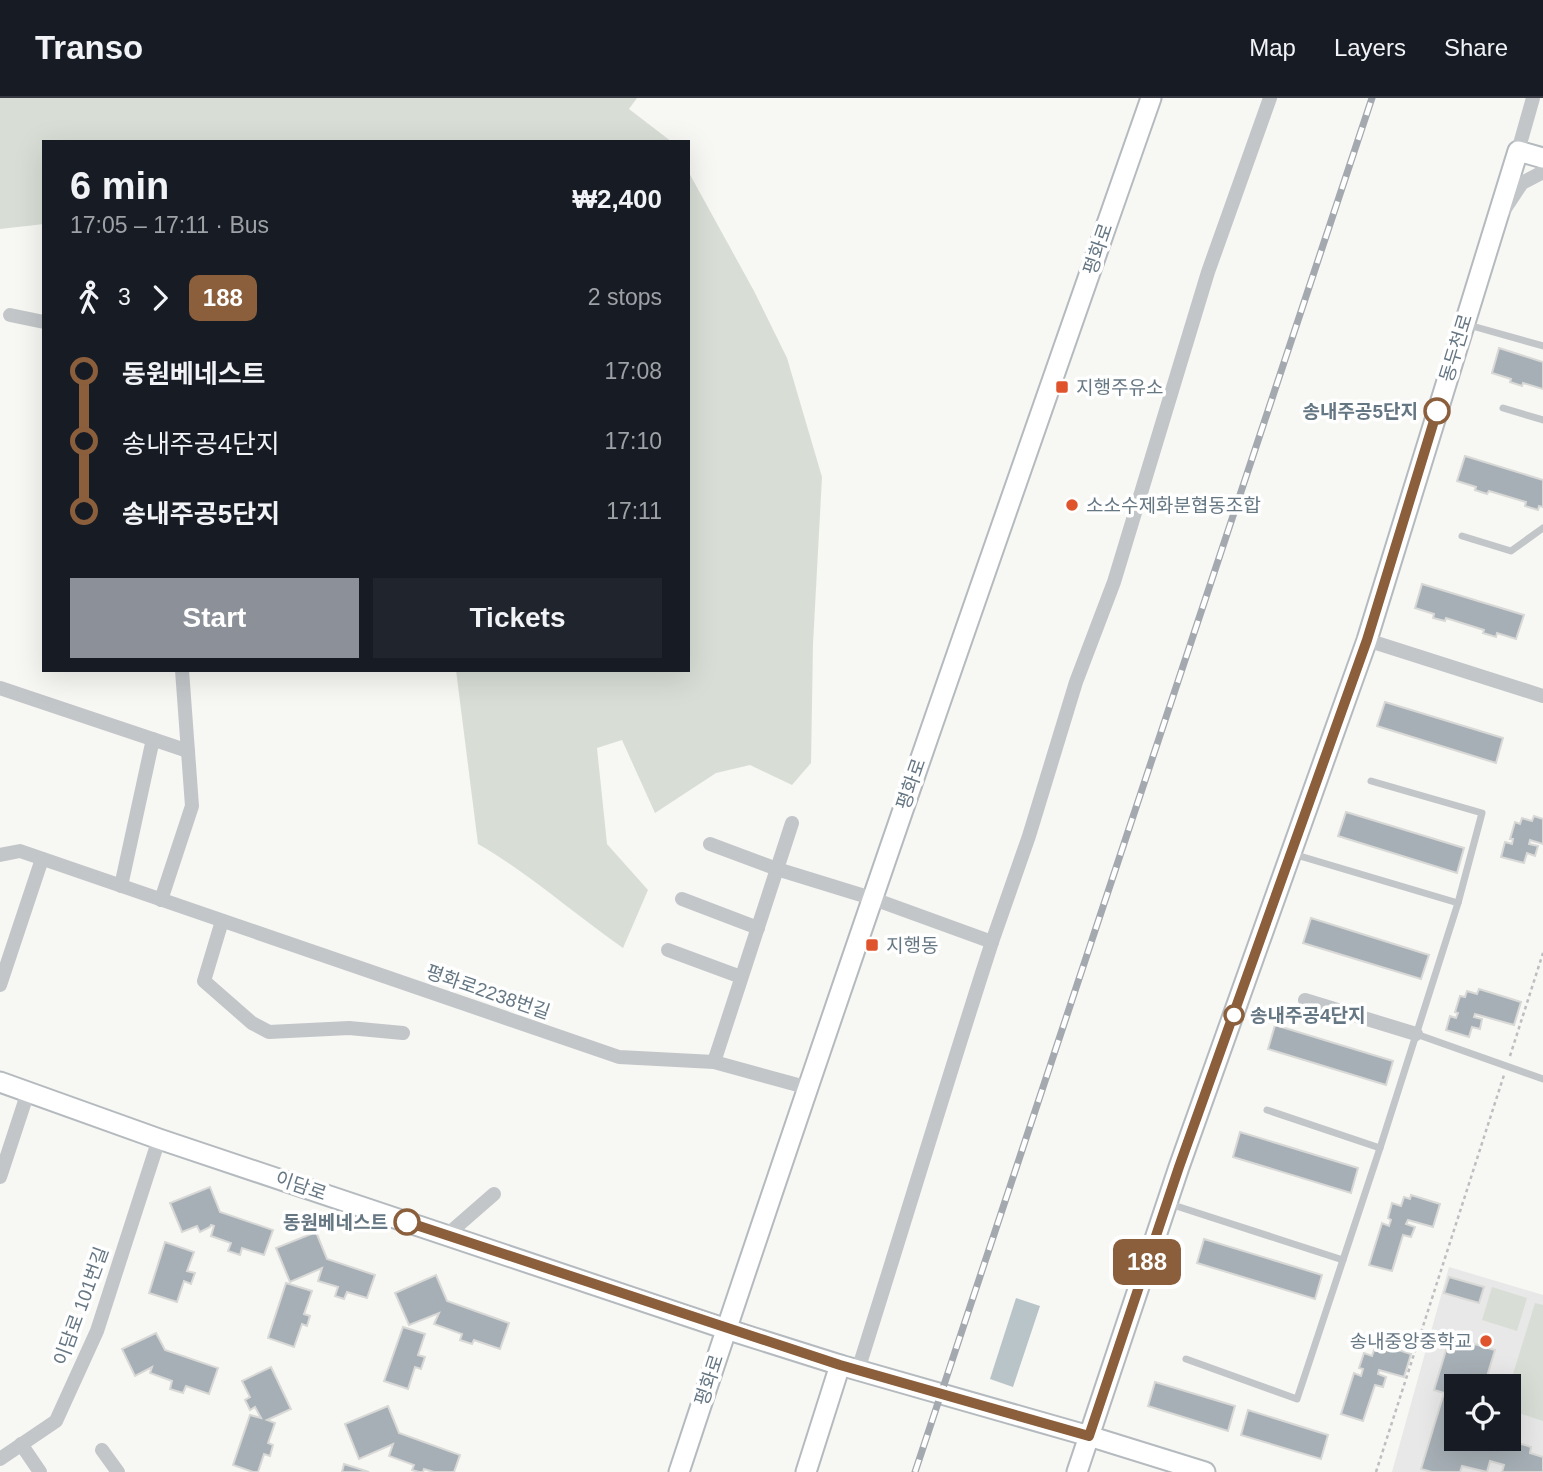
<!DOCTYPE html>
<meta charset="utf-8">
<style>
:root{--surface:#171b24;--page:#20242c;--text:#f1f3f6;--muted:#9ea1a6;--line:#363941;--accent:#8c9099}
body{margin:0;font-family:Helvetica,"Noto Sans KR",sans-serif;background:var(--page);color:var(--text);height:100vh;display:flex;flex-direction:column;font-size:26px;white-space:nowrap}
*{box-sizing:border-box;margin:0}
p{font-size:23px;color:var(--muted)}
.icon{flex:none;width:38px;height:38px;fill:none;stroke:currentColor;stroke-width:2;stroke-linecap:round;stroke-linejoin:round}
.map{position:relative;flex:1;overflow:hidden}
.panel{position:absolute;left:42px;top:42px;width:648px;height:532px;display:flex;flex-direction:column;background:var(--surface);border-radius:0px;box-shadow:0 7px 28px #0002}
.panel>*{flex:none}
.badge{padding:0 14px;border-radius:10px;font-size:24px;line-height:46px}
.fabs{position:absolute;left:1444px;top:1276px;display:grid;gap:14px}
.fabs a{display:grid;place-items:center;width:77px;height:77px;border-radius:0px;background:var(--surface);box-shadow:0 7px 28px #0002;font-size:35px}
.map>.badge{position:absolute;translate:-50% -50%;box-shadow:0 0 0 4px #fff}
.legs{display:flex;align-items:center;gap:10px;height:77px;padding:0 28px;font-size:23px}
.legs p{margin-inline-start:auto}
.summary{display:flex;align-items:center;justify-content:space-between;height:119px;padding:0 28px}
h1{font-size:38px;font-weight:800;line-height:52px}
.button{display:flex;gap:14px;margin-top:auto;padding:14px 28px}
.button a{flex:1;height:80px;border-radius:0px;background:var(--accent);color:#fff;font-size:28px;font-weight:800;line-height:80px;text-align:center}
.button a+a{background:var(--page);color:var(--text)}
ul{padding:0 28px;list-style:none}
li{display:flex;align-items:center;gap:24px;height:70px;font-size:26px}
li i{display:grid;place-items:center;width:10px;height:100%;margin:0 9px;background:currentColor}
li i::after{content:'';width:18px;height:18px;margin:-9px;border:5px solid;border-radius:50%;background:var(--surface)}
li p{margin-inline-start:auto}
li:first-child i{background:linear-gradient(#0000 50%,currentColor 0)}
li:last-child i{background:linear-gradient(currentColor 50%,#0000 0)}
header{display:flex;align-items:center;gap:42px;box-sizing:border-box;height:98px;padding:0 35px;background:var(--surface);border-bottom:2px solid var(--line)}
header strong{font-size:33px}
nav{display:flex;gap:38px;margin-inline-start:auto;font-size:24px}
.map>svg:first-child{display:block}
.built{fill:#e7e8e7;fill-rule:evenodd}
.green{fill:#d8ded5}
.water{fill:#b9c4c8}
.building{fill:#a6afb5;stroke:#d8d8d6;stroke-width:2}
.lines{fill:none;stroke-linecap:round;stroke-linejoin:round}
.secondary-casing{stroke:#b4babe;stroke-width:23}
.path{stroke:#bcbec0;stroke-width:2.5;stroke-dasharray:3.5 3.5;stroke-linecap:butt}
.lane{stroke:#c2c6c9;stroke-width:7}
.street{stroke:#c2c6c9;stroke-width:14}
.secondary{stroke:#fff;stroke-width:19}
.rail-casing{stroke:#a3a9ae;stroke-width:7}
.rail{stroke:#fff;stroke-width:4.5;stroke-dasharray:13;stroke-linecap:butt}
.line-1-casing{stroke:#fff;stroke-width:16}
.line-1{stroke:#8b5e3c;stroke-width:10}
.poi-dot{fill:#df542c;stroke:#fff;stroke-width:2.5}
.stop-1-dot{fill:#fff;stroke:#8b5e3c;stroke-width:3.5}
.labels{text-anchor:middle;dominant-baseline:central;stroke-width:7;stroke-linejoin:round;paint-order:stroke}
.street-label{font-size:19px;fill:#667784;stroke:#fff}
.poi-label{font-size:19px;fill:#667784;stroke:#fff;text-anchor:start}
.stop-label{font-size:19px;font-weight:bold;fill:#667784;stroke:#fff;text-anchor:end}
</style>
<header>
<strong>Transo</strong>
<nav><a>Map</a><a>Layers</a><a>Share</a></nav>
</header>
<div class="map">
<svg width="1543" height="1374" viewBox="0 0 1543 1374">
<rect width="100%" height="100%" fill="#f7f7f4"/>
<path class="built" d="M1449,1169L1543,1197V1374H1392ZM1456,1288H1508V1340H1456Z"/>
<g class="green">
<path d="M0,0H637L629,11L672,44H44V126L0,131Z"/>
<path d="M688,73L754,193L787,260L822,379L813,546L811,665L792,687L750,667L716,675L655,715L622,642L597,650L607,746L648,792L623,850C574,816 530,776 478,746L456,572H688Z"/>
<path d="M1492,1189L1527,1200L1517,1233L1482,1222Z"/>
<path d="M1535,1205L1543,1207V1323L1509,1312V1289Z"/>
</g>
<path class="water" d="M1016,1200L1040,1208L1013,1289L990,1281Z"/>
<g class="building">
<path d="M1499,250L1543,264V291L1523,285L1522,288L1510,284L1511,281L1492,275Z"/>
<path d="M1465,358L1543,382V409L1539,408L1538,412L1525,408L1526,404L1489,393L1487,396L1475,392L1476,389L1457,383Z"/>
<path d="M1422,486L1524,517L1516,541L1497,535L1496,539L1483,535L1484,532L1446,520L1445,523L1433,520L1434,516L1415,510Z"/>
<path d="M1385,604L1503,640L1496,665L1377,628Z"/>
<path d="M1346,714L1464,750L1457,775L1338,738Z"/>
<path d="M1534,718L1543,721V746L1530,742L1529,746L1538,748L1535,758L1527,755L1524,765L1501,759L1505,744L1512,746L1513,741H1510L1515,724L1520,726L1522,720L1532,723Z"/>
<path d="M1311,820L1429,857L1421,881L1303,845Z"/>
<path d="M1479,891L1521,904L1514,927L1475,916L1474,919L1482,921L1480,931L1472,929L1469,939L1446,932L1450,918L1456,920L1458,915L1455,914L1460,898L1465,899L1467,893L1477,896Z"/>
<path d="M1275,927L1393,963L1386,987L1268,951Z"/>
<path d="M1240,1034L1358,1070L1351,1095L1233,1059Z"/>
<path d="M210,1089L220,1114L273,1132L264,1157L242,1150L240,1157L228,1153L231,1145L211,1138L214,1128L211,1127L210,1129L200,1134L197,1128L182,1134L170,1105Z"/>
<path d="M1411,1097L1440,1106L1433,1129L1408,1122L1406,1126L1415,1129L1411,1139L1403,1137L1392,1173L1369,1167L1382,1125L1389,1128L1391,1122L1388,1120L1392,1105L1401,1108L1404,1099L1410,1101Z"/>
<path d="M316,1134L327,1161L375,1177L367,1200L347,1194L344,1201L335,1198L338,1189L318,1183L322,1170L290,1184L276,1150Z"/>
<path d="M1204,1141L1322,1177L1315,1201L1197,1165Z"/>
<path d="M165,1144L194,1154L187,1173L195,1175L191,1186L184,1183L177,1204L149,1195Z"/>
<path d="M436,1177L447,1203L509,1225L500,1251L474,1242L472,1246L460,1242L462,1236L434,1226L439,1215L409,1227L395,1195Z"/>
<path d="M1449,1179L1484,1189L1479,1205L1444,1195Z"/>
<path d="M286,1185L312,1193L304,1216L310,1218L307,1228L302,1226L294,1249L268,1240Z"/>
<path d="M403,1229L425,1236L418,1257L425,1259L421,1271L415,1269L408,1291L384,1283Z"/>
<path d="M156,1235L165,1252L218,1270L209,1296L186,1288L183,1295L170,1291L172,1283L150,1275L152,1269L135,1278L122,1251Z"/>
<path d="M1450,1239L1495,1252L1484,1288H1456V1340H1503L1531,1349L1530,1355L1543,1359V1374H1502L1504,1367L1490,1363L1487,1374L1462,1368L1460,1374H1432L1421,1371L1444,1295L1434,1292Z"/>
<path d="M1383,1247L1411,1256L1404,1279L1379,1272L1378,1276L1386,1279L1383,1289L1375,1287L1363,1323L1341,1316L1354,1275L1361,1278L1363,1271L1359,1270L1364,1255L1372,1258L1375,1249L1382,1251Z"/>
<path d="M271,1269L291,1311L267,1322L275,1325L268,1345L273,1347L270,1358L264,1356L258,1374H253L233,1367L250,1317L261,1320L255,1309L250,1312L245,1302L250,1299L242,1283Z"/>
<path d="M1155,1284L1235,1308L1228,1333L1148,1308Z"/>
<path d="M388,1308L399,1335L460,1357L454,1374H434L424,1371L423,1374H419L412,1372L414,1367L389,1358L393,1346L359,1361L345,1326Z"/>
<path d="M1248,1312L1328,1337L1321,1361L1241,1337Z"/>
<path d="M344,1366L369,1374H342Z"/>
</g>
<g class="lines">
<g class="secondary-casing">
<g id="secondary">
<path d="M0,984L159,1041L726,1231L840,1267L1089,1338L1205,1374"/>
<path d="M679,1374C831,914 991,457 1151,0"/>
<path d="M806,1374L840,1267"/>
<path d="M1077,1374L1179,1069L1367,542L1518,53L1543,60"/>
</g>
</g>
<g class="path">
<path d="M1510,958L1543,855"/>
<path d="M1376,1374L1504,977"/>
</g>
<g class="lane">
<path d="M1465,226L1543,248"/>
<path d="M1503,310L1543,322"/>
<path d="M1462,438L1511,453L1543,430"/>
<path d="M1293,756L1458,805L1482,715L1371,683"/>
<path d="M1416,936L1543,981"/>
<path d="M1267,1012L1380,1050L1458,805"/>
<path d="M1167,1105L1343,1162"/>
<path d="M1186,1261L1297,1301L1380,1050"/>
</g>
<g class="street">
<path d="M1518,53L1533,0"/>
<path d="M1504,112L1522,85L1543,74"/>
<path d="M10,217L44,224"/>
<path d="M1367,542L1543,598"/>
<path d="M0,590L188,653"/>
<path d="M710,746L777,771L871,800L992,844L1029,738L1076,584L1114,484L1208,174L1270,0"/>
<path d="M0,757L20,753L619,959L714,964L809,990"/>
<path d="M121,788L153,641"/>
<path d="M682,801L758,830"/>
<path d="M161,802L192,708L182,572"/>
<path d="M222,823L204,883L252,925L269,934L349,930L403,935"/>
<path d="M668,852L741,879"/>
<path d="M0,887L42,761"/>
<path d="M1305,902L1416,936"/>
<path d="M714,964L792,725"/>
<path d="M0,1079L28,994"/>
<path d="M447,1137L494,1096"/>
<path d="M858,1272C903,1130 946,986 992,844"/>
<path d="M21,1346L40,1374"/>
<path d="M102,1352L118,1374"/>
<path d="M0,1361L56,1323L97,1233L159,1041"/>
</g>
<use href="#secondary" class="secondary"/>
<g class="rail-casing">
<path id="rail" d="M915,1374L1372,0"/>
</g>
<use href="#rail" class="rail"/>
</g>
<g class="lines">
<g class="line-1-casing">
<path id="line-1" d="M407,1124L840,1267L1089,1338L1179,1069L1367,542L1437,313"/>
</g>
<use href="#line-1" class="line-1"/>
</g>
<g class="poi-dot">
<rect x="1055" y="282" width="14" height="14" rx="3.5"/>
<circle cx="1072" cy="407" r="7"/>
<rect x="865" y="840" width="14" height="14" rx="3.5"/>
<circle cx="1486" cy="1243" r="7"/>
</g>
<g class="stop-1-dot">
<circle cx="1437" cy="313" r="12"/>
<circle cx="1234" cy="917" r="9"/>
<circle cx="407" cy="1124" r="12"/>
</g>
<g class="labels">
<g class="street-label">
<text transform="translate(1098 151) rotate(-71)">평화로</text>
<text transform="translate(1456 250) rotate(-73)">동두천로</text>
<text transform="translate(911 686) rotate(-71)">평화로</text>
<text transform="translate(488 894) rotate(19)">평화로2238번길</text>
<text transform="translate(301 1088) rotate(19)">이담로</text>
<text transform="translate(81 1208) rotate(-70)">이담로 101번길</text>
<text transform="translate(709 1282) rotate(-72)">평화로</text>
</g>
<g class="poi-label">
<text x="1076" y="289">지행주유소</text>
<text x="1086" y="407">소소수제화분협동조합</text>
<text x="886" y="847">지행동</text>
<text x="1472" y="1243" text-anchor="end">송내중앙중학교</text>
</g>
<g class="stop-label">
<text x="1418" y="313">송내주공5단지</text>
<text x="1250" y="917" text-anchor="start">송내주공4단지</text>
<text x="388" y="1124">동원베네스트</text>
</g>
</g>
</svg>
<div class="fabs">
<a><svg class="icon" aria-label="locate" viewBox="0 0 24 24"><circle cx="12" cy="12" r="6"/><path d="M12 2v4M12 18v4M2 12h4M18 12h4"/></svg></a>
</div>
<b class="badge" style="left:1147px;top:1164px;background:#8b5e3c;color:#fff">188</b>
<section class="panel">
<div class="summary"><div><h1>6 min</h1><p>17:05 – 17:11 · Bus</p></div><b>₩2,400</b></div>
<div class="legs"><svg class="icon" aria-label="walk" viewBox="0 0 24 24"><circle cx="13" cy="4" r="2"/><path d="M13 8l-2 6 4 7M11 14l-3 7M7 12l3-4h3l4 4"/></svg>3<svg class="icon" aria-label="forward" viewBox="0 0 24 24"><path d="M9 5l7 7-7 7"/></svg><b class="badge" style="background:#8b5e3c;color:#fff">188</b><p>2 stops</p></div>
<ul>
<li><i style="color:#8b5e3c"></i><b>동원베네스트</b><p>17:08</p></li>
<li><i style="color:#8b5e3c"></i><span>송내주공4단지</span><p>17:10</p></li>
<li><i style="color:#8b5e3c"></i><b>송내주공5단지</b><p>17:11</p></li>
</ul>
<div class="button"><a>Start</a><a>Tickets</a></div>
</section>
</div>
